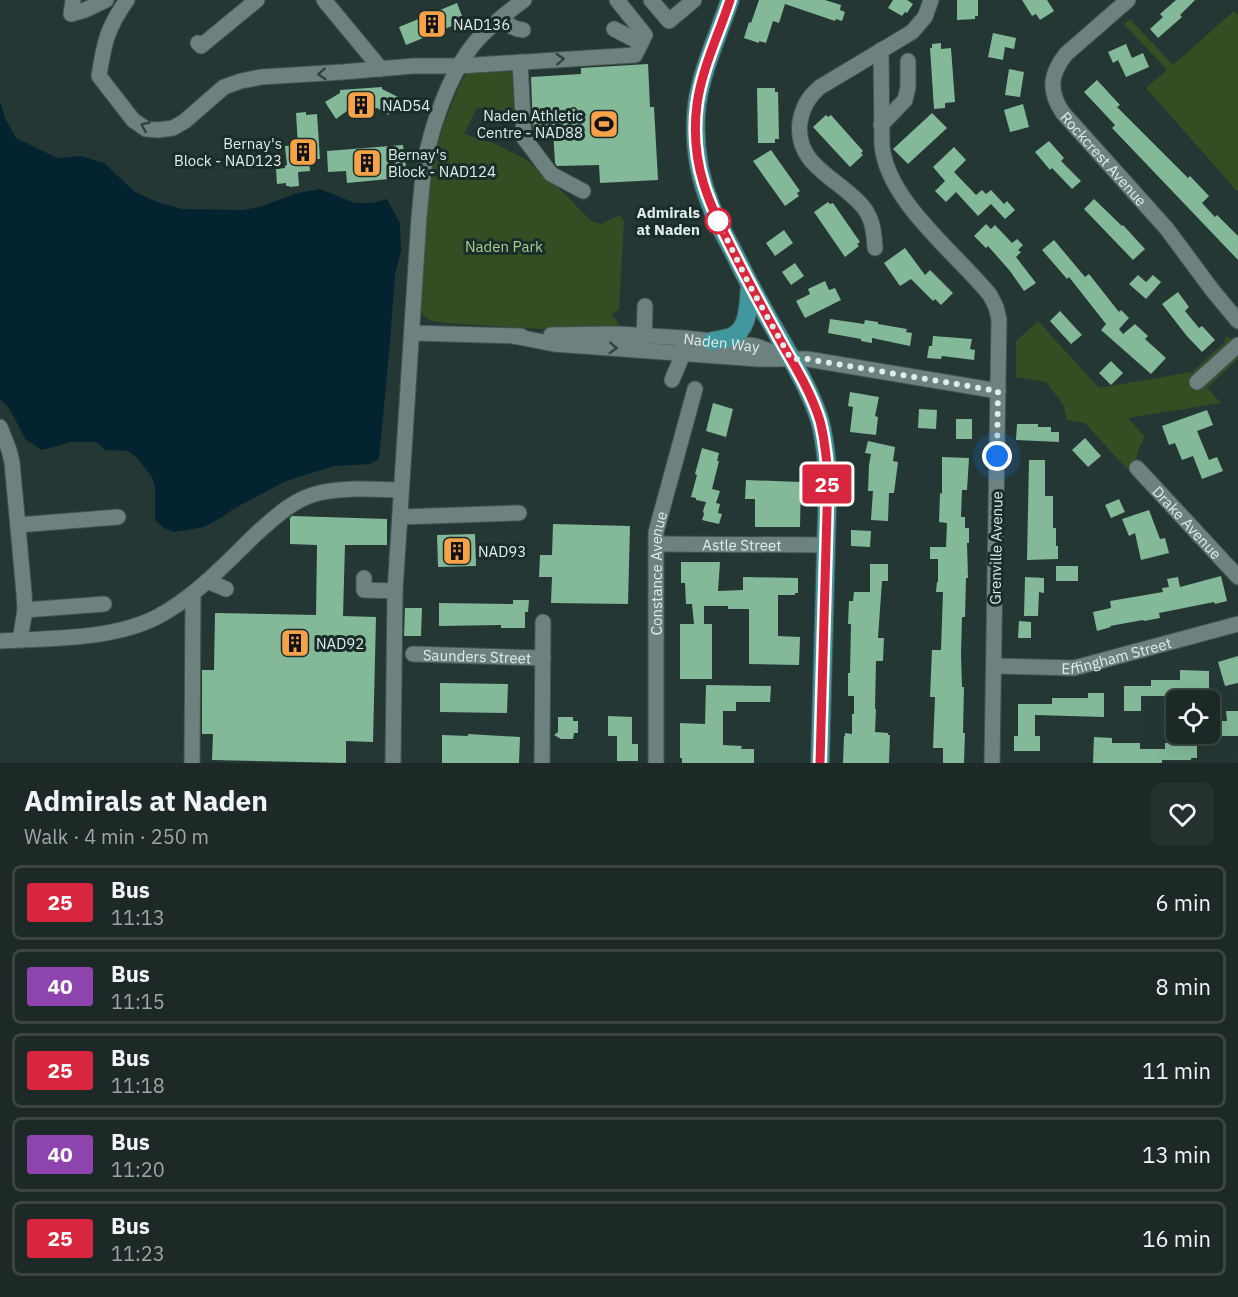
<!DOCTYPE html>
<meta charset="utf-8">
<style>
:root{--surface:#1c2927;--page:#25312f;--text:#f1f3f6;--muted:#a0a6a7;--line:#3a4544}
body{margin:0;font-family:"IBM Plex Sans",sans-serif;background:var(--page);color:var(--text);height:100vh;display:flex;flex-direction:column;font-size:22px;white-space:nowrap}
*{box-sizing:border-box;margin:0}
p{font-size:20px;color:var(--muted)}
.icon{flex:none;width:33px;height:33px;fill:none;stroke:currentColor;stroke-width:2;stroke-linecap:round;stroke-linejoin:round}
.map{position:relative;height:763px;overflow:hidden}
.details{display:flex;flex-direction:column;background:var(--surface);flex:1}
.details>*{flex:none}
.badge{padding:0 12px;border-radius:4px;font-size:21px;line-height:39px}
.tools{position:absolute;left:1166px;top:690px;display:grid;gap:12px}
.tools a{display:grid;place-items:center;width:54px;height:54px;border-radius:9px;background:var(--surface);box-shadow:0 6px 24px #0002,0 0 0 2px var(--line);font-size:30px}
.you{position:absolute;width:30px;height:30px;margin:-15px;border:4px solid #fff;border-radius:50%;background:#1a73e8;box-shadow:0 0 0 9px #1a73e833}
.map>.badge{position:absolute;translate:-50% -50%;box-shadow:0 0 0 3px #fff}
.round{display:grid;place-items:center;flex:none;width:63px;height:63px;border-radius:9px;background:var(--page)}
.overview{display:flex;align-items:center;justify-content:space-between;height:102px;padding:0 24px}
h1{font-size:28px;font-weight:700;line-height:45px}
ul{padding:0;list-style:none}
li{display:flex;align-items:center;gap:18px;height:75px;margin:0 12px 9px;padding:0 12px;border:3px solid var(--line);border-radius:9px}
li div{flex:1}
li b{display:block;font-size:22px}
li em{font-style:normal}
li .badge{min-width:66px;font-weight:700;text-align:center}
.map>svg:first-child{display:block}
.green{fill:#344e24}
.water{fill:#032330}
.building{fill:#83b999}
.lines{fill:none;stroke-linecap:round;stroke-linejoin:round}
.minor-casing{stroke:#435451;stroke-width:17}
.major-casing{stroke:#435451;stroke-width:20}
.minor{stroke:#6d827e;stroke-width:15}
.major{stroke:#40979d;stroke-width:18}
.oneway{stroke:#30423f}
.line-casing{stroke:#fff;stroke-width:14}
.line{stroke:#d7263d;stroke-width:9}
.walk{stroke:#e0ece9;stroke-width:6;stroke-dasharray:0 10.8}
.stop-dot{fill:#fff;stroke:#d7263d;stroke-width:3}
.labels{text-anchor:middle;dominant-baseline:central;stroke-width:6;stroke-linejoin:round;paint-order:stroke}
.poi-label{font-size:15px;fill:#e0ece9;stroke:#1b2d2a;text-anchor:start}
.street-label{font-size:15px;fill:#e0ece9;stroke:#1b2d2a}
.stop-label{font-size:15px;font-weight:bold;fill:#e0ece9;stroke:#1b2d2a;text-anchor:end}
.park-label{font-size:15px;fill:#a5cf8b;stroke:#1b2d2a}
</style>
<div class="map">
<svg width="1238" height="763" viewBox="0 0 1238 763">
<rect width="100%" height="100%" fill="#253734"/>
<g class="green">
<path d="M1234,11L1238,15V192L1146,88L1167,70L1124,24L1130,19L1173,65Z"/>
<path d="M497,70L510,72L512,74L514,119L477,107L464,134L493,143L525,159L552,181L591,221L601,224L620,215L624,221L619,309L612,315L618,322V327L541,329L446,323C435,322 424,321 421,309L423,250L431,166L443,126L461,82L468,71Z"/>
<path d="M1038,321L1099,388L1192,372L1224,343L1226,336L1238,342V359L1207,388L1221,403L1128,418L1145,437C1139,446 1135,456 1137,468H1126L1085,423L1067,420L1063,404L1046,382L1016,377V341Z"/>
</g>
<path class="water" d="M0,102L6,120L16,138L57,158L81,156L104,163L135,192L157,202L183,209L243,210L259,207L298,193L320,189L355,203H372L387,199L400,223L401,251L395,275L390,342L379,459L370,464L334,466L286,481L235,508L224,516L204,527L174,532L164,528L155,520V487L152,477L136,457L128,451L105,450L96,442H71L42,450L26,440L9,408L0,399Z"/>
<g class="building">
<path d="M759,0H825L841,5L840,10L845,12L842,21L836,19L835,21L785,4L779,23L773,21L766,43L759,41V43L744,38L749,22L751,23Z"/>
<path d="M893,0H907L913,4L907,13L905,12L902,16L888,8Z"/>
<path d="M957,0H978V16H975V19L957,20Z"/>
<path d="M1022,0H1047L1054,11L1040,20L1036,14L1032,16Z"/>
<path d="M1176,0H1195L1180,15L1182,17L1158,38L1150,29L1163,17L1160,14Z"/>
<path d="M457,3L464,21L406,45L399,27Z"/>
<path d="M993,33L1016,38L1014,49L1005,47L1003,60L988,57Z"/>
<path d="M941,43V49L951,48L955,102L945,103V108L934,109L930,48H932V44Z"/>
<path d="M1126,44L1132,58L1143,53L1149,67L1126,77L1118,60L1113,63L1108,52Z"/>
<path d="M648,64L650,107H654L658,180L600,183L599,165L557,166L555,163L553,129L533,130L531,77L581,74V68Z"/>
<path d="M1009,69L1024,72L1020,97L1005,95Z"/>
<path d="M1097,80L1120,105L1117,107L1188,178L1190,176L1209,196L1202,203L1215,217L1217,215L1238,236V260L1112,128L1115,125L1084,92Z"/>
<path d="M382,87V89L398,97L389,115L377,108L347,111L336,119L325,102L340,93V90Z"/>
<path d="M757,88H775V92H778L779,139H775V143H758Z"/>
<path d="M1023,104L1029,127L1010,132L1004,110Z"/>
<path d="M306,112V115L317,114L320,159H309L310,171L298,172L299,186L289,187V186H286V183L277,184L276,169L285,168V166L287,165L285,146L298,145L296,113Z"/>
<path d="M932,113L947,128L908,164L893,149Z"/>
<path d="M826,115L828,117L831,115L863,151L861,153L863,155L850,167L813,127Z"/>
<path d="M1049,141L1064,158L1061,161L1081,181L1072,189L1052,168L1050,170L1035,152Z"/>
<path d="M403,145L406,167L388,168L389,179L347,183L346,171L328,172L327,151Z"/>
<path d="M954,147L966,160L954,172L976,195L982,190L986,194L991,190L1004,204L1007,201L1015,210L1005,219L991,204L978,216L956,192L946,202L935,191L945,181L933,167Z"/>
<path d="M771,150L800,191L797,193L799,196L785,206L753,161Z"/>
<path d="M1094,199L1122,226L1123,225L1145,249L1133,260L1084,209Z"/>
<path d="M828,202L830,204L833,203L860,242L857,244L859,246L845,257L814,212Z"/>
<path d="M986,224L991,229L995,225L1012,243L1017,239L1023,245L1018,250L1021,252L1016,257L1036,283L1024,291L1010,271L988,246L986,248L974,236Z"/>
<path d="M784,230L793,243L775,256L766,243Z"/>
<path d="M1054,240L1085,277L1089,274L1119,312L1121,310L1129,318L1119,329L1123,334L1135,324L1148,336L1145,339L1166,358L1151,374L1101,330L1106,324L1069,277L1067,279L1042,250Z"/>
<path d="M905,248L925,275L930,270L953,293L941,305L935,299L933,301L911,279L900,286L884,263Z"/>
<path d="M795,263L804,276L791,285L782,272Z"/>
<path d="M1138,275L1146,282L1153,275L1161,282L1146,299L1129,284Z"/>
<path d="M825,281L829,290L835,288L841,300L805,318L796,301L810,294L808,289Z"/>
<path d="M1178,292L1189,307L1185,311L1199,328L1202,326L1215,340L1202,352L1186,335L1162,304Z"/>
<path d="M1060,311L1082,335L1071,344L1050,321Z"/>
<path d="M830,319L864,324L865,320L878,322V324L907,329L906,332L912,333L910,346L872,338V343L861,341V339L828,333Z"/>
<path d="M933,336L972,339L970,349L975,350L974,360L942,356L941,359L927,358L929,346H932Z"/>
<path d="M1111,361L1123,373L1111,385L1099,373Z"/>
<path d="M850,392L879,397L875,416L878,417L876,435L850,432L853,407L848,406Z"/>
<path d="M713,403L733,409L726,437L706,431Z"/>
<path d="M919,409L937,410L936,429L918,428Z"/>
<path d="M1207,410L1213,425L1197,431L1209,460L1217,457L1223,471L1202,479L1193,456L1182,460L1175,443L1169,445L1162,426Z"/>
<rect x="956" y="419" width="16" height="20"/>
<path d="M1017,424H1038V427H1051V432H1059V442L1016,440Z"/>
<path d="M1085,438L1101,456L1088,467L1072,450Z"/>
<path d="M868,441L895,447L893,461L898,462L894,493H889L888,521L871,520L873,491H868L869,465L871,454L865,453Z"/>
<path d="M702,448L719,453L717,461H719L712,489L720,491L716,503L720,504L718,513L722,514L719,524L702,520L704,514L703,511L706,502L696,500V498L691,497L697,475L695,474Z"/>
<path d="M942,457L969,458L967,490H962L961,517H965V528H969V543H967L968,578H966L965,617H962L961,654L962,687H964L963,733H965L964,763H943V748H933L935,697H930L932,650H941L943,592H936L937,582H938V559H930V547H946L947,523L939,522L940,493L942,494Z"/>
<path d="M1029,460H1045V496H1053V528H1056V546H1058V559L1027,560Z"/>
<path d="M746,480L801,482L800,527H755V499H745Z"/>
<path d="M1119,499L1125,512L1111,518L1105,505Z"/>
<path d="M1149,510L1160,539L1165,538L1169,553L1141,560L1135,533L1129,536L1122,519Z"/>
<path d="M292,516L387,519V545H345L343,616L376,617L373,742L346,741V763L212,760L213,734H202V670H214L215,613L316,615L317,545L290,544V518Z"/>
<path d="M553,524L630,526L628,604L551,603L552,577H539L540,555H552Z"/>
<path d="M851,530L871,531L870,547L851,546Z"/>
<path d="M475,534L476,566L438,567L437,535Z"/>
<path d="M681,562H720L718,591L743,590V577L798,578V593H795V595H778V636L800,637L799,665L749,664V609H728V606H704V624H712V679H680V624H694L692,604H686L685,583H681Z"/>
<path d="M870,564H888V581H882L878,638H884L883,661H876L875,709H876L875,732L888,733V735H890L889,763H843L844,736H845V733L852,734V714H854V696H848V673H850L851,624H848L849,601H853L854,592H870Z"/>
<rect x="1056" y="566" width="22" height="15"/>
<path d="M1221,576L1227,601L1215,604L1214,602L1159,613L1160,618L1144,621L1143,620L1110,626L1111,627L1097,631L1093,612L1111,608L1110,601L1163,592L1162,588L1169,587L1167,579L1178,577L1180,587Z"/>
<path d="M1025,577L1044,578V593L1039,592L1038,616H1024Z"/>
<path d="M513,600H529L528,612H525V628H501V625L439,626V603L513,604Z"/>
<path d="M405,608H422L421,636H404Z"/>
<path d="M1019,621L1031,622V638H1018Z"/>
<path d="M1238,656V683L1225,686L1218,662Z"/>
<path d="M1180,670L1209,671V689H1172V696H1141V711H1124V686H1151V680H1180Z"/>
<path d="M440,683L508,684L507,713L440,712Z"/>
<path d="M706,685L771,686L770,702H736V711H723V745L742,746L741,749H754V763H682V758H680V723L705,724Z"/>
<path d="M1088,693H1104V717L1035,715V736H1040V751H1014V736H1018V704H1052V698H1088Z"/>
<path d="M1226,711H1238V736H1216V743H1201V734H1209V721H1227Z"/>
<path d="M608,716L632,717V744H638V761H617V736H608Z"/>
<path d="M558,717H573V721H578V733H574L573,739H561L554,735L558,732Z"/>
<path d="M468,734L520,737L519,763H442V735L468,736Z"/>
<path d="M1094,737L1112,738V743H1140V749H1165V743H1183V741H1197V758H1191V760H1162V763H1093Z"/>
</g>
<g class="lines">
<g class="minor-casing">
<g id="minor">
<path d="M73,0L71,14L85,10L106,0"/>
<path d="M127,0C107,28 104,43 99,76L133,120L146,129L158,130L173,128L185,121L224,87L241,81L261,77L343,72L413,66H459L635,55L645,35L617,0"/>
<path d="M324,0L381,69"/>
<path d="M651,0L669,21L694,0"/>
<path id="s1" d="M1128,0L1066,54C1050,74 1048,91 1063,113L1167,229L1213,291L1238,321"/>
<path d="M502,18C508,25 513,29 523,30"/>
<path d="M614,29L641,43"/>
<path d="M198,43L201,46L257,0"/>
<path d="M881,50L882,146C888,202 956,253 990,295L996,307L999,319L992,763"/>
<path d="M520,62L524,138L551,174L583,191"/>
<path d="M881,125L905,100L908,87V61"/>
<path d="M875,248C874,233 873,220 864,208C842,179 794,167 800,122C802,108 809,96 820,87L912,32L925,17L931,0"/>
<path d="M412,333L521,336"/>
<path id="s2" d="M551,335L618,334L685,338L756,346L783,356"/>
<path d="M513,336L554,344L758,359H807L998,391"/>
<path d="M644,345L645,306"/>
<path d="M672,380L680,361L684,344"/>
<path d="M1197,382L1238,345"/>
<path d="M0,427L9,450L12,462L24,593L25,610L20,640"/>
<path id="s3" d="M1137,468L1238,577"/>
<path d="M400,517L519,513"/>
<path d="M18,525L118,517"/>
<path id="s4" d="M656,544L826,545"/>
<path d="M364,578V590L395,591"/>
<path d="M207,581L226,589"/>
<path d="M25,610L104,604"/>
<path d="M0,641C50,638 112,640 157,617C195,597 225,564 255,535C274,518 293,499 319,493C346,487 374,489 401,490"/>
<path id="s5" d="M413,654L543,658"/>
<path id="s6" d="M994,666L1074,668L1238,624"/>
<path d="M192,763L193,594"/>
<path d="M393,763L395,591L419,217C421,199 422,180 425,162C432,123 453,64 481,36C494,23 509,11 524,0"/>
<path d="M542,763L543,622"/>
<path id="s7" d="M656,763V532L695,389"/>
</g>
</g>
<g class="major-casing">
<g id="major">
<path d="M730,0C719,33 702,69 697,104C693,139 698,174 711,206C717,223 727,239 735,255C750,286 767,317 785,347C798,371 812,395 820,421C825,439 826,456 828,475L820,763"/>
<path d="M712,341C718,340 725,339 731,337C750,329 748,303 750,286"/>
</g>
</g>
<use href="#minor" class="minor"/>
<use href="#major" class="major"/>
</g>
<defs><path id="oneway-chevron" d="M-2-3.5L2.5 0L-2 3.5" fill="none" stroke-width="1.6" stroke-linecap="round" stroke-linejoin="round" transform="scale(1.5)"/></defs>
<g class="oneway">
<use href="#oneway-chevron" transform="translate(560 59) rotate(-3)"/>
<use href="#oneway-chevron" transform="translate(322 74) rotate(177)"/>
<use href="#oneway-chevron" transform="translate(145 126) rotate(-156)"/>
<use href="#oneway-chevron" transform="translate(613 348) rotate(4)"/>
</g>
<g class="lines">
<g class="line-casing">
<path id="line" d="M730,0C719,34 702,68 697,104C689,165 710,206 737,259C752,289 768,318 784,347C798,371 812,395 820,421C825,439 826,456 828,475L820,763"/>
</g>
<use href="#line" class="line"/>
<path class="walk" d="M718,221L750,286L791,359H807L998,391L997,456"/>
</g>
<defs>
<g id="building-square" transform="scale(1.5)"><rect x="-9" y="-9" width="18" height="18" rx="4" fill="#f7a149" stroke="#1b2d2a"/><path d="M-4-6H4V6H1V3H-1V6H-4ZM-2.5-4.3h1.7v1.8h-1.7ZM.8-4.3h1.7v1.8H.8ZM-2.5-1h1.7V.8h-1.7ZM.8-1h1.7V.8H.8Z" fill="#111"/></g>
<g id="stadium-square" transform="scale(1.5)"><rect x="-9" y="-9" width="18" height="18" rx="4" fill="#f7a149" stroke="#1b2d2a"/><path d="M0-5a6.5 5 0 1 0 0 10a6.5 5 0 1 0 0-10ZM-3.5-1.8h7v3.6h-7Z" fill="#111"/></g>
</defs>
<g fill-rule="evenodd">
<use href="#building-square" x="432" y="24"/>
<use href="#building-square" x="361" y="105"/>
<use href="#stadium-square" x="604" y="124"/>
<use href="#building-square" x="303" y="152"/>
<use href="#building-square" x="367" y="163"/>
<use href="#building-square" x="457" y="551"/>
<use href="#building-square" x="295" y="643"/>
</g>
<circle class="stop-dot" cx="718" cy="221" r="12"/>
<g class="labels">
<g class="poi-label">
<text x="453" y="24">NAD136</text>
<text x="382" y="105">NAD54</text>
<text x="583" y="115" text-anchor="end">Naden Athletic<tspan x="583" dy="17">Centre - NAD88</tspan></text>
<text x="282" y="143" text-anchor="end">Bernay's<tspan x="282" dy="17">Block - NAD123</tspan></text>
<text x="388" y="154">Bernay's<tspan x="388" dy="17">Block - NAD124</tspan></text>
<text x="478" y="551">NAD93</text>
<text x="316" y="643">NAD92</text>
</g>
<g class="street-label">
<text stroke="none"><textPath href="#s1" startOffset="208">Rockcrest Avenue</textPath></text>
<text stroke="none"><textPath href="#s2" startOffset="171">Naden Way</textPath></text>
<text stroke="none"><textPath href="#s3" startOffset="74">Drake Avenue</textPath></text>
<text stroke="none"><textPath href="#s4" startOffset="86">Astle Street</textPath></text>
<text transform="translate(996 548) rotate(-89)">Grenville Avenue</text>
<text stroke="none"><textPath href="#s7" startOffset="190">Constance Avenue</textPath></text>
<text stroke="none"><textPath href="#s6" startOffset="124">Effingham Street</textPath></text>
<text stroke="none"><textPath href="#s5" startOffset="64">Saunders Street</textPath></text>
</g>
<g class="stop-label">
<text x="700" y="212">Admirals<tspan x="700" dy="17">at Naden</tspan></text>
</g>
<g class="park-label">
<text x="504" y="246">Naden Park</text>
</g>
</g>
</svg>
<div class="tools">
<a><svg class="icon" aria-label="locate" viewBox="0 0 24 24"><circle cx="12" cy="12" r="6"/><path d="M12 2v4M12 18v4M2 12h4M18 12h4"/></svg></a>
</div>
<div class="you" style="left:997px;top:456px"></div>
<b class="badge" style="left:827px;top:484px;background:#d7263d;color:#fff">25</b>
</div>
<section class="details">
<div class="overview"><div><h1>Admirals at Naden</h1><p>Walk · 4 min · 250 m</p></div><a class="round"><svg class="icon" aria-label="heart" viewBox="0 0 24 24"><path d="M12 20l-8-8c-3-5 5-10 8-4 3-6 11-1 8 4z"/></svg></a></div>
<ul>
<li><span class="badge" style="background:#d7263d;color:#fff">25</span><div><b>Bus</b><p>11:13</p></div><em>6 min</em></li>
<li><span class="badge" style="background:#8e44ad;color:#fff">40</span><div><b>Bus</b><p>11:15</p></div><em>8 min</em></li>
<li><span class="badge" style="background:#d7263d;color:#fff">25</span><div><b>Bus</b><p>11:18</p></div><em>11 min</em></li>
<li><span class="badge" style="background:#8e44ad;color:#fff">40</span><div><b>Bus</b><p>11:20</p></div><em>13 min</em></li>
<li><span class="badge" style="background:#d7263d;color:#fff">25</span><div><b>Bus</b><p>11:23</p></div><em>16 min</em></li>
</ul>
</section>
